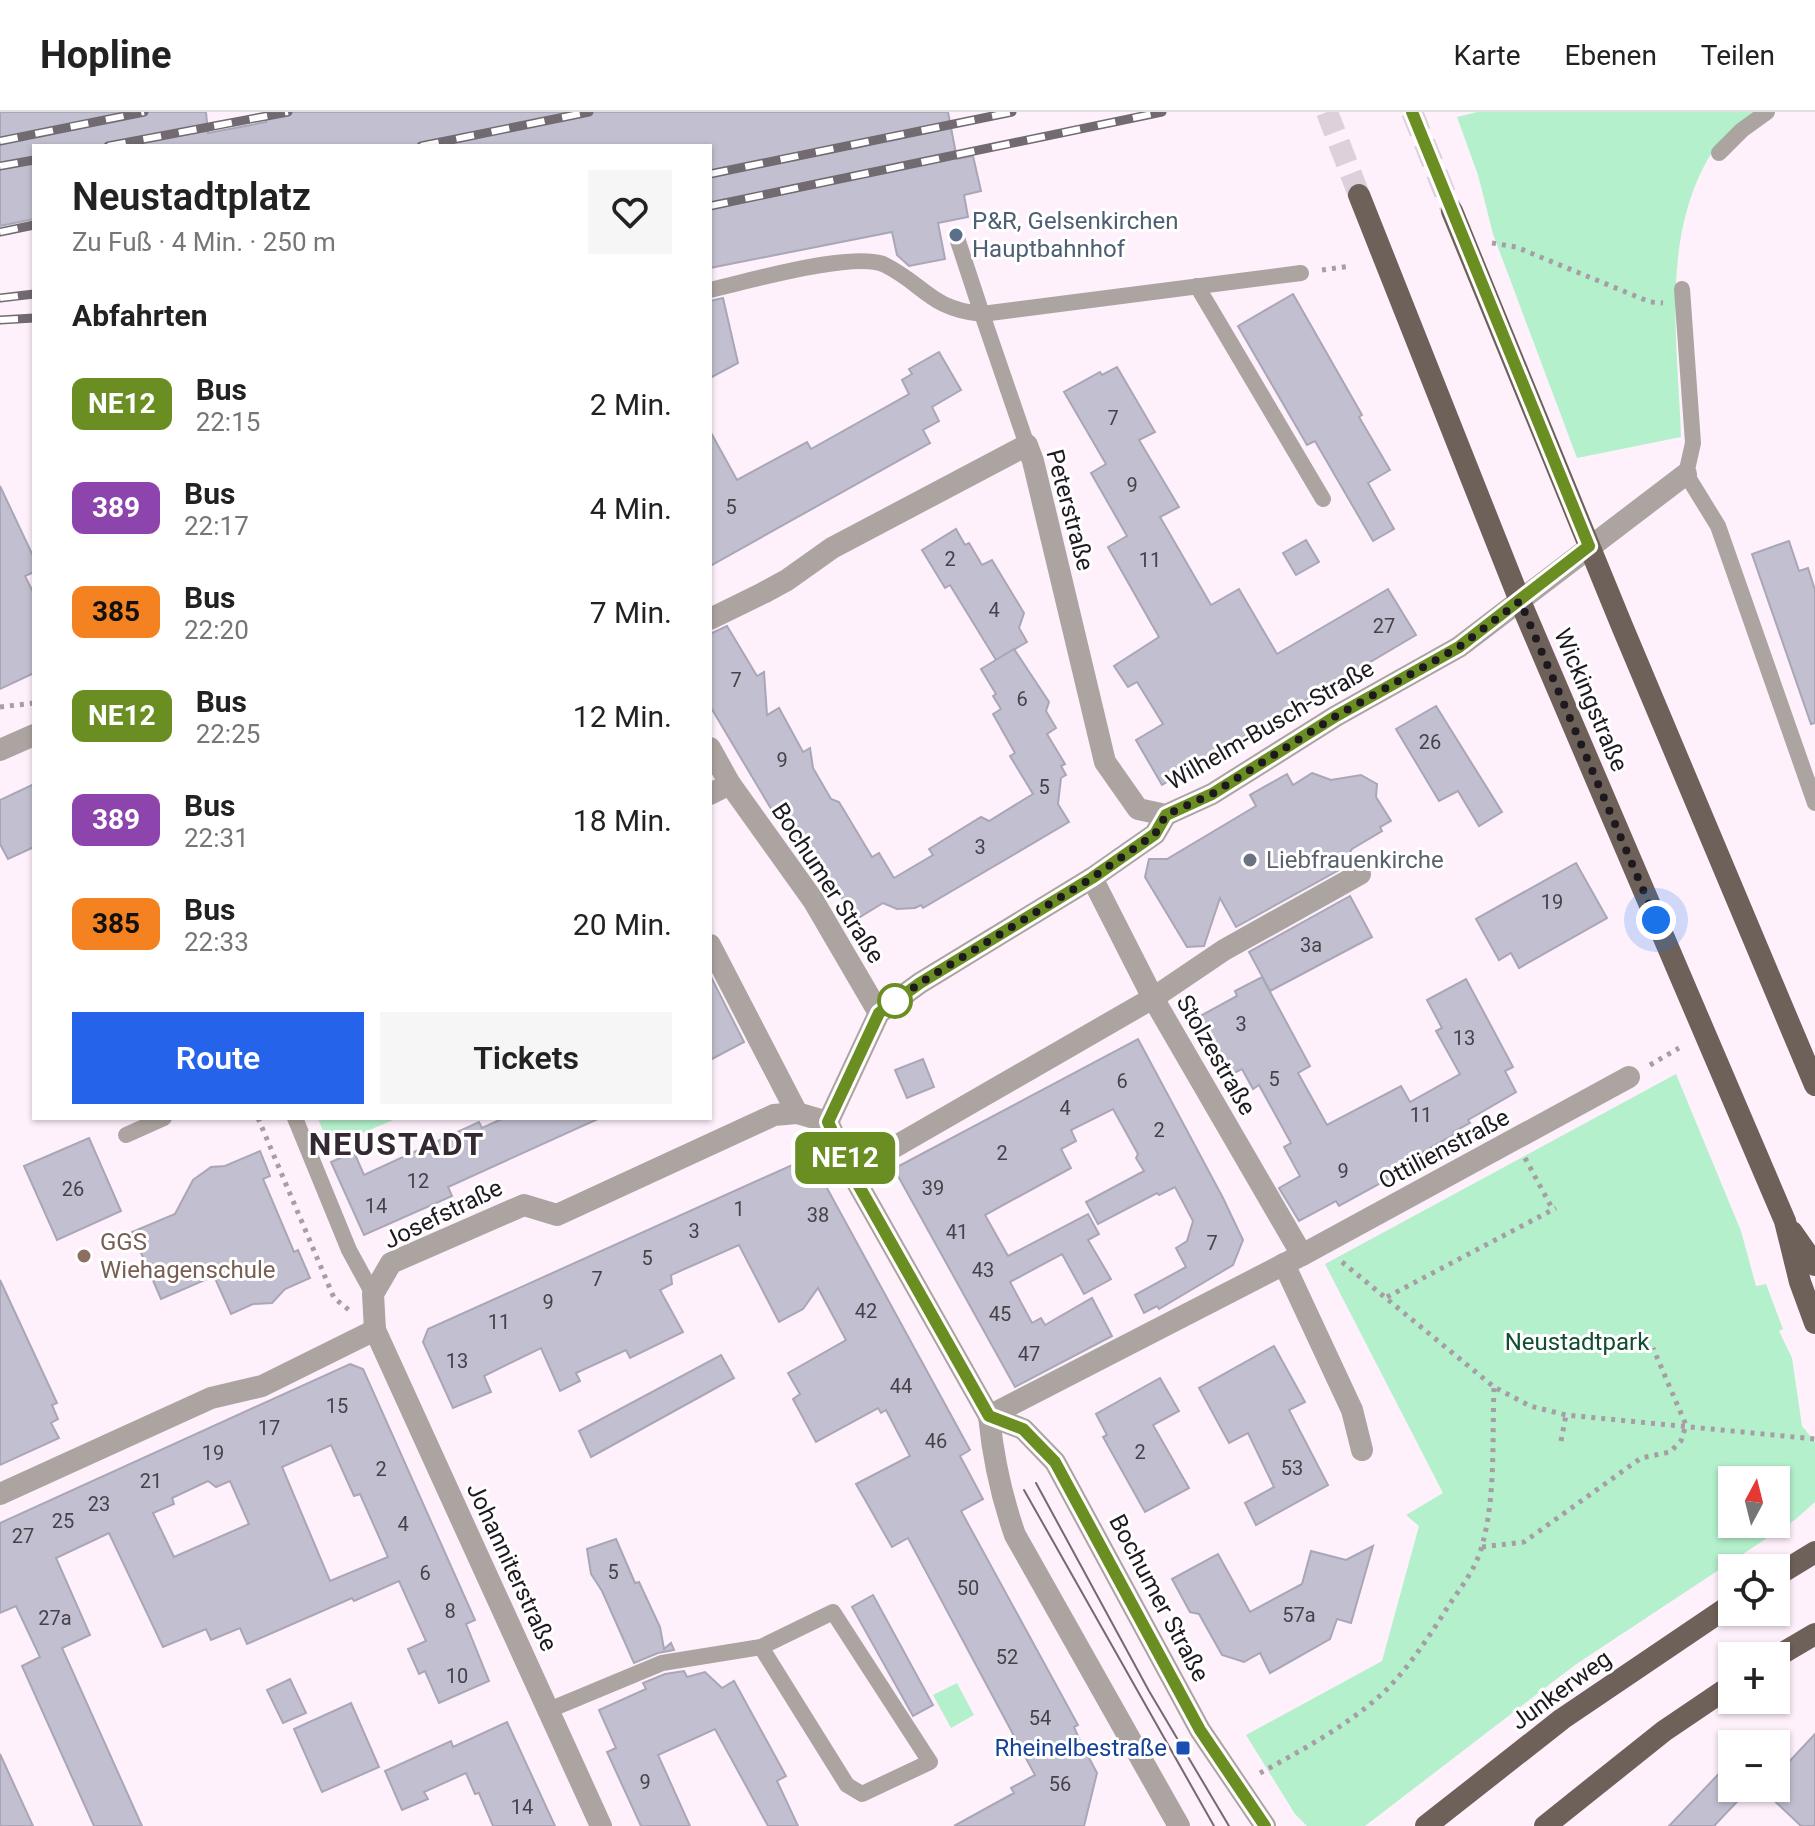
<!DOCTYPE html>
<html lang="de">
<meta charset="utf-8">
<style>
:root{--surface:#fff;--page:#f6f6f6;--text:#222;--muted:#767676;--line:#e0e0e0;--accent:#2563eb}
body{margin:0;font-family:Roboto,sans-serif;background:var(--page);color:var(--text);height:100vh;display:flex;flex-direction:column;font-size:30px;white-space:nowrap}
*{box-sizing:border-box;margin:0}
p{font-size:26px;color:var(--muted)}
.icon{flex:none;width:44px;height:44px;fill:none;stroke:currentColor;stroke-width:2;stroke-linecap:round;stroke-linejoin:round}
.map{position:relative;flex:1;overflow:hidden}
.panel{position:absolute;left:32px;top:32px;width:680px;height:976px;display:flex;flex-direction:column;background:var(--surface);border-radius:0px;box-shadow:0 2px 6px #0004}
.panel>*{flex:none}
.badge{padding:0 16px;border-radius:12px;font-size:28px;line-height:52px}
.needle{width:52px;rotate:7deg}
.fabs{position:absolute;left:1718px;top:1354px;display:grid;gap:16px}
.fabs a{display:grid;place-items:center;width:72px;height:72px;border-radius:0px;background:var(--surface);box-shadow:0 2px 6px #0004;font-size:40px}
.you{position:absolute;width:40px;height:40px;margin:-20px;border:6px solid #fff;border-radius:50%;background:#1a73e8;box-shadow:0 0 0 12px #1a73e833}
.map>.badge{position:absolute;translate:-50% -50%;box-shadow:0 0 0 4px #fff}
h2{padding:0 40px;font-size:30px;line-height:72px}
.round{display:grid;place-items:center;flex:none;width:84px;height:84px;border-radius:0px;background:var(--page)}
.headline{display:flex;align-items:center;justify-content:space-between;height:136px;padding:0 40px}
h1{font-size:38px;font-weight:600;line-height:60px}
.button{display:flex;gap:16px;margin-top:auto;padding:16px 40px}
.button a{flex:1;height:92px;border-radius:0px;background:var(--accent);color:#fff;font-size:32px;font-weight:600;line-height:92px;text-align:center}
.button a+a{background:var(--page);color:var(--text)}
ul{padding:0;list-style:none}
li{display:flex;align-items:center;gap:24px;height:104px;padding:0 40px}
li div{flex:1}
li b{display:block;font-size:30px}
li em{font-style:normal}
li .badge{min-width:88px;font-weight:700;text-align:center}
header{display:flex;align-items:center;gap:48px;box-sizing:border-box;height:112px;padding:0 40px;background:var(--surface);border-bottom:2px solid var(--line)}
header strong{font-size:38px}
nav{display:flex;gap:44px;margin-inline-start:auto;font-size:28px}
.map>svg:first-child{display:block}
.green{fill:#b4f0cb;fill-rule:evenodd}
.building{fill:#c2bfd0;stroke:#a9a6b7;stroke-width:2;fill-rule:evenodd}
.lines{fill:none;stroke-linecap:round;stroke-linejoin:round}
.primary-tunnel{stroke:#dcd1db;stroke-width:22;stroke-dasharray:22 11;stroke-linecap:butt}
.path{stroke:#a79da6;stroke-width:5;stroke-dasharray:4 6;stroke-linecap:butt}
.service{stroke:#aca4a0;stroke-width:16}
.pedestrian{stroke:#aca4a0;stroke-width:22}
.minor{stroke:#aca4a0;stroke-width:22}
.primary{stroke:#6e6159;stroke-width:22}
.tram{stroke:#726a71;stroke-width:2}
.rail-casing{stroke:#726a71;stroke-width:9}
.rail{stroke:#fff;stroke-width:6;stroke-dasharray:18;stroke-linecap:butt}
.line-casing{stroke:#fff;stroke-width:18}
.line{stroke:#6b8e23;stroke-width:12}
.walk{stroke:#1e191e;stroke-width:8;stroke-dasharray:0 14.4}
.service-dot{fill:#5c6f8a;stroke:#fff;stroke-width:3}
.worship-dot{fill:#6b7280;stroke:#fff;stroke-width:3}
.stop-dot{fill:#fff;stroke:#6b8e23;stroke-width:4}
.education-dot{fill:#8d6e63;stroke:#fff;stroke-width:3}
.transit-dot{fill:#1a4fb4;stroke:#fff;stroke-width:3}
.labels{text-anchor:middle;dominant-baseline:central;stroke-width:6;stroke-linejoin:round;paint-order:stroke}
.number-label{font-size:20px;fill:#47424a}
.service-label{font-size:24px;fill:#4e5e75;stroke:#fff;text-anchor:start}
.street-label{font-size:24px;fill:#1e191e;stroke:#fff}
.worship-label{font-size:24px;fill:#5b616d;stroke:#fff;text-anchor:start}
.education-label{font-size:24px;fill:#785e54;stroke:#fff;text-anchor:start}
.park-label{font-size:24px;fill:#114e31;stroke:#fff}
.transit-label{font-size:24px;fill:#164399;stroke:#fff;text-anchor:end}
.district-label{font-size:32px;font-weight:bold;letter-spacing:2px;fill:#342832;stroke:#fff}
</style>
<header>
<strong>Hopline</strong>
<nav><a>Karte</a><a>Ebenen</a><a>Teilen</a></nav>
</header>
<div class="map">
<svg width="1815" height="1714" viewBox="0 0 1815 1714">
<rect width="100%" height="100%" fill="#fef1fc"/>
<g class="green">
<path d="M1477,0H1754C1742,11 1723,23 1714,37C1659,123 1678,229 1681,325L1577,346L1493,122L1478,63L1457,5Z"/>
<path d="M1676,962L1741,1119L1756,1174L1766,1172L1783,1217L1779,1219L1792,1246L1802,1314L1815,1330V1390L1796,1407L1575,1553L1365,1714H1307L1295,1702L1246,1623L1382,1549L1419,1414L1406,1403L1443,1381L1325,1152ZM1732,1368H1776V1412H1732Z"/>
<path d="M318,1006H398L329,1035Z"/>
<path d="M957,1571L974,1603L951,1616L933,1583Z"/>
</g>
<g class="building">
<path d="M0,0H206L208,21L266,10L264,0H948L957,47L973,44L981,79L964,83L968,105L938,111L945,147L909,154L897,143L892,120L710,156V34H34V107L0,114Z"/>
<path d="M1293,182L1362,303L1359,305L1390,358L1368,371L1394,417L1373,429L1315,329L1307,333L1238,214Z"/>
<path d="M723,186L738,251L710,266V189Z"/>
<path d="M939,240L961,278L932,295L939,309L923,318L930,331L710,454V319L737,368L807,330L811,337L909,282L902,268L912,262L909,257Z"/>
<path d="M1117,255L1155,320L1139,328L1179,395L1160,405L1211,493L1239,477L1277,542L1388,477L1416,523L1162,673L1136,628L1163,612L1137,570L1128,575L1114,554L1159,525L1108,435L1127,424L1091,361L1106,352L1064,280L1100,260L1102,263Z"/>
<path d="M0,374L34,446V460L25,464L34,482V561L0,577Z"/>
<path d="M956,417L965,433L969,431L982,453L992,448L1024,501L1019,516L1027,530L996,548L950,473L945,476L922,438Z"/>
<path d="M1306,428L1319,450L1296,463L1283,441Z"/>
<path d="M1789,429L1799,459L1808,456L1815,478V611L1811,612L1752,442Z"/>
<path d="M727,514L757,564L764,560L767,603L779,596L803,640L810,636L813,656L831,687L839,690L872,745L879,741L894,766L933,743L929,737L981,705L989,709L1033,682L1010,644L1015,641L993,602L1001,597L993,584L996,582L981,557L1014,537L1049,590L1046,599L1056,616L1047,622L1065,652L1061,654L1066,663L1061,666L1058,692L1069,710L923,796L921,793L915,796L897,797L883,791L855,808L832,769L828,771L806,734L800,737L777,698L773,700L710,594V522Z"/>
<path d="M1436,594L1502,700L1479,714L1458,679L1439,689L1396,617Z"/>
<path d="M1312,661L1331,668L1361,663L1377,672L1376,685L1391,709L1380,715L1382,719L1352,737L1339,758L1236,815L1220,786L1204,834L1187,835L1145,765L1149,747H1167L1256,694L1250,683L1287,662L1293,673Z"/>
<path d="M34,672V735L8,747L0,732V688Z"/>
<path d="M1576,751L1607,806L1519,856L1511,841L1499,848L1476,807Z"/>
<path d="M1350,784L1372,825L1270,879L1249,840Z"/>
<path d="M710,863L744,930L710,948Z"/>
<path d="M1262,865L1310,954L1298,961L1327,1013L1401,974L1410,990L1460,962L1436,919L1442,916L1427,888L1466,867L1513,955L1505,959L1516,980L1468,1008L1470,1011L1453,1020L1455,1022L1385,1061L1388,1067L1339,1094L1336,1089L1299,1109L1279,1076L1300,1064L1284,1035L1291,1031L1259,973L1253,977L1242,957L1224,966L1193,908L1237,884L1235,879Z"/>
<path d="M1138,927L1223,1086L1243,1128L1233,1153L1159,1197L1157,1194L1144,1201L1135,1183L1186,1155L1176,1136L1187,1129L1193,1109L1175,1075L1159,1083L1157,1081L1098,1112L1086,1090L1144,1059L1136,1046L1138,1042L1113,997L1071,1018L1076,1029L1061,1037L1071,1056L985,1103L1008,1144L1088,1102L1099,1122L1088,1128L1111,1167L1084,1182L1062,1142L1010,1170L1032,1211L1041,1206L1045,1213L1092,1186L1112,1224L1015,1275L898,1064L899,1054Z"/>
<path d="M923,947L934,975L907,986L895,958Z"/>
<path d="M504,1006H600L448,1075L452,1084L364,1123L331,1050L354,1040L364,1063L479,1010L482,1016Z"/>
<path d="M89,1026L121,1099L57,1128L24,1054Z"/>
<path d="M260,1039L270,1064L263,1067L294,1140L298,1138L310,1166L285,1177L272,1191L253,1192L231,1202L214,1164L161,1187L132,1120L175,1102L193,1068L211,1055L225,1054Z"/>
<path d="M810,1045L970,1338L960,1344L983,1387L961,1399L1078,1613L1074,1615L1080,1629L1097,1661L1084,1714H954L1014,1681L1011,1676L1035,1663L908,1426L892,1435L856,1372L910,1344L886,1298L881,1301L878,1296L816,1330L793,1287L800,1282L788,1261L846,1228L818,1176L803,1197L779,1210L739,1133L671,1163L672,1172L660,1178L683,1220L630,1246L626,1238L576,1261L580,1269L560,1279L541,1236L484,1264L491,1280L453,1296L423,1230L428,1217Z"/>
<path d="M0,1168L57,1291L52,1293L58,1307L51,1311L59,1326L0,1353Z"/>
<path d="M1274,1234L1305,1290L1289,1298L1328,1373L1256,1413L1245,1391L1274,1375L1248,1321L1229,1331L1199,1276Z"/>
<path d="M721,1243L734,1266L591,1345L579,1319Z"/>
<path d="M350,1252L363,1257L475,1508L466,1512L489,1569L439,1591L425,1559L419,1562L408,1537L426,1529L399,1469L354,1489L352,1486L247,1532L240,1516L211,1528L206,1517L163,1535L109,1421L56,1446L90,1523L62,1536L142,1714H94L22,1554L40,1545L16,1494L0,1501V1411ZM331,1333L354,1384L360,1382L388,1445L330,1469L282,1355ZM208,1369L216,1375L230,1369L249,1412L174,1445L153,1401L174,1392L172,1386Z"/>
<path d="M1160,1266L1179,1299L1153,1313L1189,1376L1145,1400L1103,1325L1107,1323L1096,1302Z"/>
<path d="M616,1427L635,1471L639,1470L660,1515L664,1537L671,1531L674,1538L658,1541L634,1551L602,1479L591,1462L587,1437Z"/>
<path d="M1373,1434L1351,1511L1337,1507L1330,1527L1270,1561L1260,1541L1244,1550L1222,1543L1199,1502L1190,1500L1172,1467L1218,1442L1250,1500L1302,1472L1311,1439L1346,1448Z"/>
<path d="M873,1483L933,1593L913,1604L852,1495Z"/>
<path d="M684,1559L687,1565L705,1560L722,1576L734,1569L786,1664L777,1669L798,1714H768L715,1617L658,1643L690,1714H641L607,1640L616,1636L599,1598L646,1577L643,1571L665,1562Z"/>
<path d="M290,1567L306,1601L283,1611L267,1578Z"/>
<path d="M351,1591L379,1655L322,1680L294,1617Z"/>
<path d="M507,1610L555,1714H493L479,1681L475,1682L466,1661L424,1680L428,1687L402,1698L385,1659L451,1629L453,1635Z"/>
<path d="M1815,1622V1714H1801L1761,1676H1776V1643L1786,1653Z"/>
<path d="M0,1642L33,1714H0Z"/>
<path d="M1732,1648V1676H1750L1714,1714H1669Z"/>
</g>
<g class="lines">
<g class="primary-tunnel">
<path d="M1327,0L1359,83"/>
<path d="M1412,0L1452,99"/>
</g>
<g class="path">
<path d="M1492,131L1516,135L1650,190L1663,191"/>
<path d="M1322,158L1351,154"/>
<path d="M0,595L34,591"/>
<path d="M1378,752L1402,739"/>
<path d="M1650,953L1679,936"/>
<path d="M258,1006L334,1186L349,1198"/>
<path d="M1525,1046L1553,1098"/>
<path d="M1342,1150L1494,1275L1530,1294L1566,1303L1815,1327"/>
<path d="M1387,1185L1556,1096"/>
<path d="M1561,1329L1566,1303"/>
<path d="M1482,1435L1524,1430L1641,1346L1670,1340L1681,1329L1686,1313L1653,1236"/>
<path d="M1260,1661C1302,1638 1347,1614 1383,1581C1409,1556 1430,1523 1449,1493C1462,1474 1476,1456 1482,1434C1496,1384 1492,1327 1494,1275"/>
</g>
<g class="service">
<path d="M1719,41L1742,18L1767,0"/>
<path d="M956,123L982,202L1301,161"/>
<path d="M1197,174L1323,387"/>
<path d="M1682,177L1693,331L1686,362L1718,414L1815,691"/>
<path d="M710,178C745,170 856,138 885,153C925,173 930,197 982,202L1027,333"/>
<path d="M295,1006L349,1138L373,1182"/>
<path d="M126,1023L164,1006"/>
<path d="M549,1598L662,1551L761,1535L847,1673L862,1682L930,1650L833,1500L761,1535"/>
</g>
<g class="pedestrian">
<path d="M710,507L765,480"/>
<path d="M710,636L730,672L813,788L879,901"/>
<path d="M710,682L730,672"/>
<path d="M1092,766L1153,886"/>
<path d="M710,833L797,1001"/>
<path d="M828,1010L879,901L920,871L1092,766L1155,722L1166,703"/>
</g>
<g class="minor">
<path d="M765,480L787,468L832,436L1027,333L1033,349L1105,650L1138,697L1166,703L1212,682L1336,604L1459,535L1686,362"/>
<path d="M0,638L34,623"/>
<path d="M1153,886L1302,1143"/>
<path d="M851,1060L1153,886L1224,838L1360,762"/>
<path d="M1284,1152L1352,1298L1362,1338"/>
<path d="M989,1304L1302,1143L1629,965"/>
<path d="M989,1304L1023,1317L1055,1350L1200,1618L1265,1714"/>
<path d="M0,1382L211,1286L262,1274L375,1218"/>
<path d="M601,1714L375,1218L373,1182L391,1151L524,1093L557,1103L774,1003L797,1001L828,1010L851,1060L989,1304C993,1346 1001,1383 1015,1423L1179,1714"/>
</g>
<g class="primary">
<path d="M1359,83L1520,489L1785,1109L1800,1170L1815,1211"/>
<path d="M1452,99L1622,514L1815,973"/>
<path d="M1792,1120L1815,1153"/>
<path d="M1776,1464L1815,1440"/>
<path d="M1776,1545L1815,1522"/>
<path d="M1426,1714L1562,1607L1732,1492"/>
<path d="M1545,1714L1664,1619L1732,1573"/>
</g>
<g class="tram">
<path d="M1036,1371L1149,1579L1229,1714"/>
<path d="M1024,1378L1214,1714"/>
</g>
<g class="rail-casing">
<g id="rail">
<path d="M0,29L144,0"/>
<path d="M108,34L288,0"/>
<path d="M421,34L589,0"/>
<path d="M0,54L34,48"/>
<path d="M710,62L1012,0"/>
<path d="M710,94L1162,0"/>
<path d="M0,120L34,113"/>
<path d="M0,186L34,182"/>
<path d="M0,208L34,206"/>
</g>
</g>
<use href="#rail" class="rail"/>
</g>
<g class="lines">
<g class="line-casing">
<path id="line" d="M1265,1714L1200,1618L1055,1350L1023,1317L989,1304L851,1060L828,1010L879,901L920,871L1092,766L1155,722L1166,703L1212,682L1336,604L1459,535L1589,434L1412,0"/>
</g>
<use href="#line" class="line"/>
<path class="walk" d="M895,889L893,891L920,871L1092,766L1155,722L1166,703L1212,682L1336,604L1459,535L1520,489L1656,808"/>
</g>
<circle class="service-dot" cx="956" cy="123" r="8"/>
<circle class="worship-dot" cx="1250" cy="748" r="8"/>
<circle class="stop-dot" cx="895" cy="889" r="16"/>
<circle class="education-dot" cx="84" cy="1144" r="8"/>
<rect class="transit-dot" x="1175" y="1628" width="16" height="16" rx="4"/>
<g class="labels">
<g class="number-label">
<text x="1113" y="306">7</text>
<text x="1132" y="373">9</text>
<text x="731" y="395">5</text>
<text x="950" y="447">2</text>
<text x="1150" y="448">11</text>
<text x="994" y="498">4</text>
<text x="1384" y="514">27</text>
<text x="736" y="568">7</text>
<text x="1022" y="587">6</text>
<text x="1430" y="630">26</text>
<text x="782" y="648">9</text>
<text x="1044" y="675">5</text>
<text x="980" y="735">3</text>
<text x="1552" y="790">19</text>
<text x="1311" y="833">3a</text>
<text x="1241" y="912">3</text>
<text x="1464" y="926">13</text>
<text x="1274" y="967">5</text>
<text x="1122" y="969">6</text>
<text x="1065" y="996">4</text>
<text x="1421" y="1003">11</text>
<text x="1159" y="1018">2</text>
<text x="1002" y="1041">2</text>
<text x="1343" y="1059">9</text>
<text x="418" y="1069">12</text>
<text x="933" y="1076">39</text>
<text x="73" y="1077">26</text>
<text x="376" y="1094">14</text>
<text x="739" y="1097">1</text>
<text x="818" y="1103">38</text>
<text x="694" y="1119">3</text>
<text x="957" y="1120">41</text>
<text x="1212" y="1131">7</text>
<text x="647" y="1146">5</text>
<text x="983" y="1158">43</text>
<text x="597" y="1167">7</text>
<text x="548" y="1190">9</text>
<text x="866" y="1199">42</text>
<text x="1000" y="1202">45</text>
<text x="499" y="1210">11</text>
<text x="1029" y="1242">47</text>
<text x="457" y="1249">13</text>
<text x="901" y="1274">44</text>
<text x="337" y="1294">15</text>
<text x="269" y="1316">17</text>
<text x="936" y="1329">46</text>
<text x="1140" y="1340">2</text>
<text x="213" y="1341">19</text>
<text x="1292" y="1356">53</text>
<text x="381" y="1357">2</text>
<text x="151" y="1369">21</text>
<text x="99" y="1392">23</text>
<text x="63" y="1409">25</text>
<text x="403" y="1412">4</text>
<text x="23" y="1424">27</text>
<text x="613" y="1460">5</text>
<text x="425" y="1461">6</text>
<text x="968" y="1476">50</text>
<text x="450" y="1499">8</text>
<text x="1299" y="1503">57a</text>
<text x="55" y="1506">27a</text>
<text x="1007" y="1545">52</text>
<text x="457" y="1564">10</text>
<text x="1040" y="1606">54</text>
<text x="645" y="1670">9</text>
<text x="1060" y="1672">56</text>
<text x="522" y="1695">14</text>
</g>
<g class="service-label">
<text x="972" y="109">P&amp;R, Gelsenkirchen<tspan x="972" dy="28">Hauptbahnhof</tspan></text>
</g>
<g class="street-label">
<text transform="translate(1070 398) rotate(75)">Peterstraße</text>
<text transform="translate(1591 588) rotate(67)">Wickingstraße</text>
<text transform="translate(1270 613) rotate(-30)">Wilhelm-Busch-Straße</text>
<text transform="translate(828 771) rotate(57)">Bochumer Straße</text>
<text transform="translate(1216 943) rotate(60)">Stolzestraße</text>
<text transform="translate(1444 1037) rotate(-28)">Ottilienstraße</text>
<text transform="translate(443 1102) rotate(-26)">Josefstraße</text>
<text transform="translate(512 1455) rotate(65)">Johanniterstraße</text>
<text transform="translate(1159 1486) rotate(62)">Bochumer Straße</text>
<text transform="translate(1561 1578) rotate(-36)">Junkerweg</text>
</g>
<g class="worship-label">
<text x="1266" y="748">Liebfrauenkirche</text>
</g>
<g class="education-label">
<text x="100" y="1130">GGS<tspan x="100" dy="28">Wiehagenschule</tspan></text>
</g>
<g class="park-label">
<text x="1577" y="1230">Neustadtpark</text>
</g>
<g class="transit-label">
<text x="1167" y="1636">Rheinelbestraße</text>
</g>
<g class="district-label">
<text x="397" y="1032">NEUSTADT</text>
</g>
</g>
</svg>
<div class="fabs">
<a><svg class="needle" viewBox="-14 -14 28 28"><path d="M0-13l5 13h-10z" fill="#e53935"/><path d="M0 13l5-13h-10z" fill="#767676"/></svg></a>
<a><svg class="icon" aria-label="locate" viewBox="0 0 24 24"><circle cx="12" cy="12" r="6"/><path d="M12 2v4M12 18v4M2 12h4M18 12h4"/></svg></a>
<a>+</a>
<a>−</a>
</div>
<div class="you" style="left:1656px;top:808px"></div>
<b class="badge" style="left:845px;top:1046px;background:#6b8e23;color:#fff">NE12</b>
<section class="panel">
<div class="headline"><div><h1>Neustadtplatz</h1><p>Zu Fuß · 4 Min. · 250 m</p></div><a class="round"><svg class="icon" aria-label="heart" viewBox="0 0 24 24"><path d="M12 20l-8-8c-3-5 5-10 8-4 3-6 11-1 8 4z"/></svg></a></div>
<h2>Abfahrten</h2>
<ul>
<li><span class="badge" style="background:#6b8e23;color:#fff">NE12</span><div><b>Bus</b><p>22:15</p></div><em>2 Min.</em></li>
<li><span class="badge" style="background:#8e44ad;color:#fff">389</span><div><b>Bus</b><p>22:17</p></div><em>4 Min.</em></li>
<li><span class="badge" style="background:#f58220;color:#111">385</span><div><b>Bus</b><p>22:20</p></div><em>7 Min.</em></li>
<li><span class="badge" style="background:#6b8e23;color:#fff">NE12</span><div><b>Bus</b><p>22:25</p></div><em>12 Min.</em></li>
<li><span class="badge" style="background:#8e44ad;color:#fff">389</span><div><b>Bus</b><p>22:31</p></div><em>18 Min.</em></li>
<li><span class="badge" style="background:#f58220;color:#111">385</span><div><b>Bus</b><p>22:33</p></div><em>20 Min.</em></li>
</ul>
<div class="button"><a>Route</a><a>Tickets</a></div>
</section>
</div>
